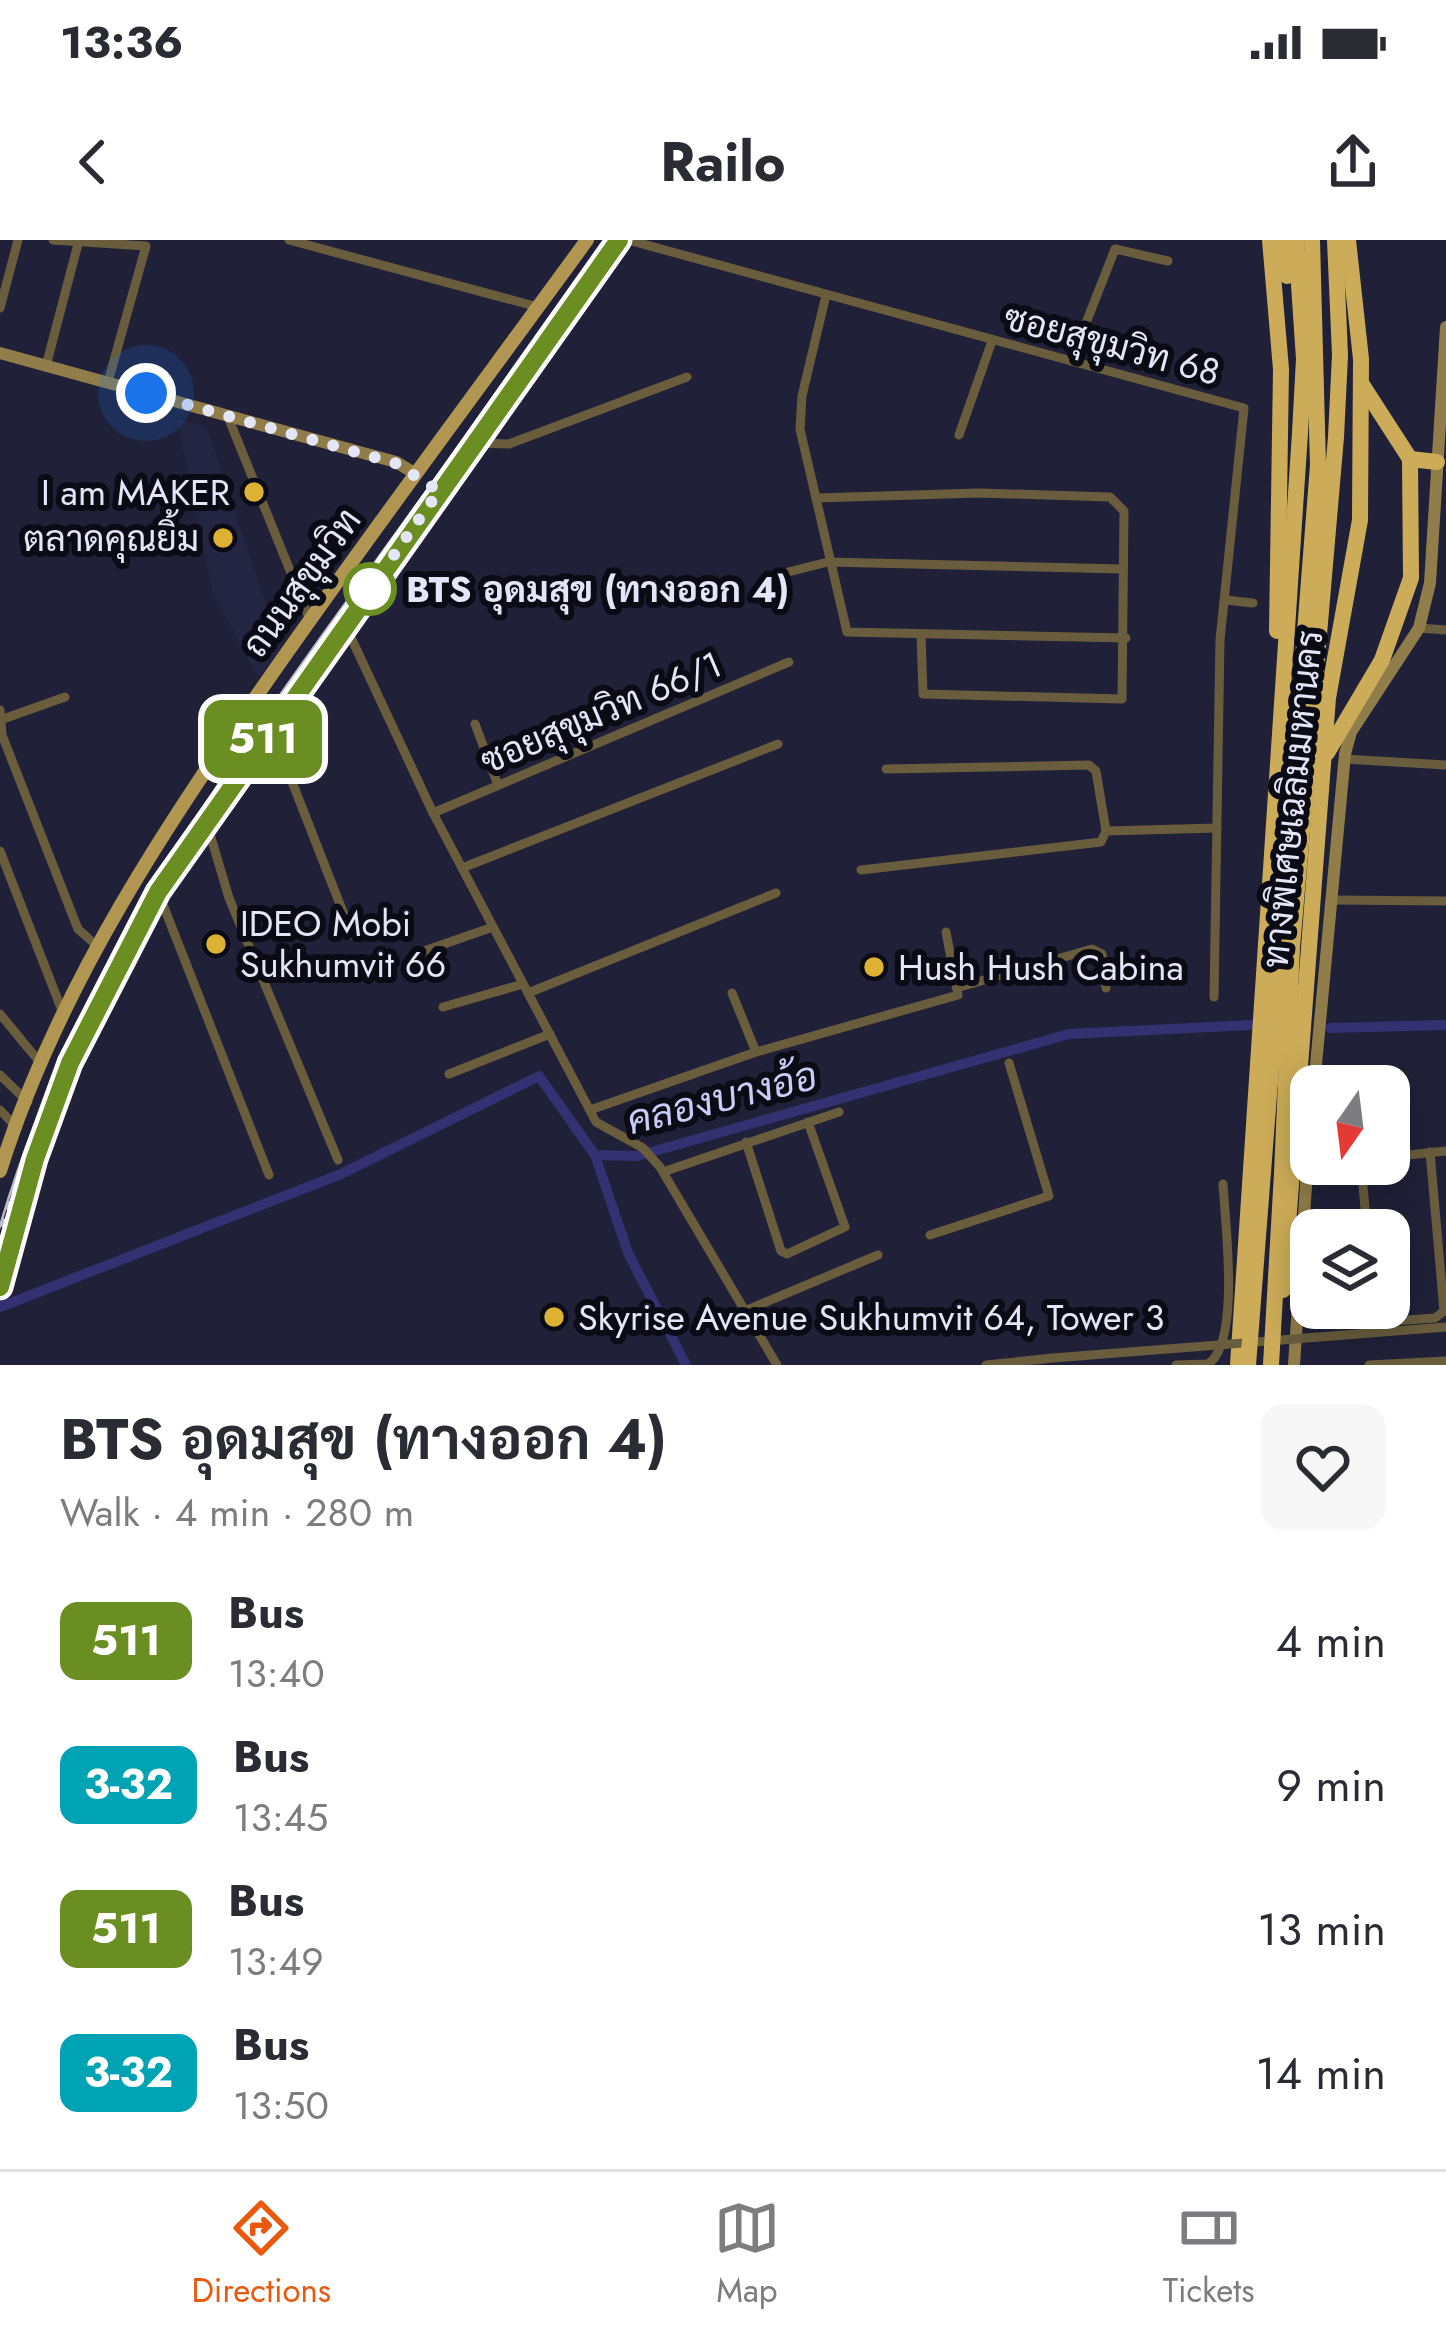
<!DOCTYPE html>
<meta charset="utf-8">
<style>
:root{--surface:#fff;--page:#f7f7f7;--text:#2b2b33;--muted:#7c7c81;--line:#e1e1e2;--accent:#ea580c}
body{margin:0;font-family:Jost,Sarabun,sans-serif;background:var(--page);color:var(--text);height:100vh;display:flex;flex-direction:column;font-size:45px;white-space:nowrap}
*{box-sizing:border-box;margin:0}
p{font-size:39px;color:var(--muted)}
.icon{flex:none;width:66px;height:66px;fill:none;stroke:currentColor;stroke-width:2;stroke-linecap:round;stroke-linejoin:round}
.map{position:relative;height:1125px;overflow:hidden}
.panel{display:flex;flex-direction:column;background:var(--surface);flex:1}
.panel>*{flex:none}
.badge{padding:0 24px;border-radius:18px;font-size:42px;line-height:78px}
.needle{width:78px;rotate:194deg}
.controls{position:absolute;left:1290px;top:825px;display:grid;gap:24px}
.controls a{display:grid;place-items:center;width:120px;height:120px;border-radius:24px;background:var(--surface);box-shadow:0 6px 30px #0003;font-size:60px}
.you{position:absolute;width:60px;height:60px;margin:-30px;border:9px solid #fff;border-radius:50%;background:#1a73e8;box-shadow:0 0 0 18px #1a73e833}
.map>.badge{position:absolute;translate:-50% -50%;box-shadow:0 0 0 6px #fff}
.round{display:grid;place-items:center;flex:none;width:126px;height:126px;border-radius:24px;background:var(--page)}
.overview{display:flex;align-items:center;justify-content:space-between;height:204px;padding:0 60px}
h1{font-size:57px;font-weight:700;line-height:90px}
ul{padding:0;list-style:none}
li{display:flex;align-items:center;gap:36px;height:144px;padding:0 60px}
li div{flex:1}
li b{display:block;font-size:45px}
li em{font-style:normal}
li .badge{min-width:132px;font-weight:700;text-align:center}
.status{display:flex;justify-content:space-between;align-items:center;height:84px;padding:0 60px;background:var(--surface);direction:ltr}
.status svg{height:33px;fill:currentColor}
header{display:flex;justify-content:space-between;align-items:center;height:156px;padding:0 60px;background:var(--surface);font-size:54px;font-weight:700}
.tabs{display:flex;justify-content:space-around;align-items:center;height:168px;border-top:3px solid var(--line);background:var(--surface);font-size:33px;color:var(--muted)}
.tabs a{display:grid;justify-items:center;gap:6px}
.tabs .on{color:var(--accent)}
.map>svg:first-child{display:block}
.built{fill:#242443}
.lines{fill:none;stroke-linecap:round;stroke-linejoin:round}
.canal{stroke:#343071;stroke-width:10}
.street{stroke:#695d3d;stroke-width:9}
.secondary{stroke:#917d49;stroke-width:12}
.primary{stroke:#b09651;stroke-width:14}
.highway{stroke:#ccac58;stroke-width:16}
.rail-casing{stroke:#babbce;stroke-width:8}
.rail{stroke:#0b0b16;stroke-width:3;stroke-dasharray:9;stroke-linecap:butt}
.street-bridge{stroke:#695d3d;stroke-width:9}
.highway-bridge{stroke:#ccac58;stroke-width:16}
.line-casing{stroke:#fff;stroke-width:27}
.line{stroke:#6b8e23;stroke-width:18}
.walk{stroke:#e4e5f6;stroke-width:12;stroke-dasharray:0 21.6}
.poi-dot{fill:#ddb233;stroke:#0b0b16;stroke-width:4.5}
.stop-dot{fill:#fff;stroke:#6b8e23;stroke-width:6}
.labels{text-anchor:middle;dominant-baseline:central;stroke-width:12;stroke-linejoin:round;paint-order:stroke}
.street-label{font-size:36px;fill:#e4e5f6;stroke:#0b0b16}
.poi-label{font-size:36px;fill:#e4e5f6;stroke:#0b0b16;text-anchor:start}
.stop-label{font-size:36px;font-weight:bold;fill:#e4e5f6;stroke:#0b0b16;text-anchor:start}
.water-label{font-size:39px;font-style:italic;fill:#c9ccf4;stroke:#0b0b16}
</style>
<div class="status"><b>13:36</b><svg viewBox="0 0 49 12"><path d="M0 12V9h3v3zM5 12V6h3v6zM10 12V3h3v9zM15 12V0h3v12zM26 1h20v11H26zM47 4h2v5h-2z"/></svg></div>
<header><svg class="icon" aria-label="back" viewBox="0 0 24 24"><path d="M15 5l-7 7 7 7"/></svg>Railo<svg class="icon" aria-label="share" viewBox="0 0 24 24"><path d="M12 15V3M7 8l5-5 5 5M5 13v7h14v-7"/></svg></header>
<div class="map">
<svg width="1446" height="1125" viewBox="0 0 1446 1125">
<rect width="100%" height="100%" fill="#202038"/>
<path class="built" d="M177,180L206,185L281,409L258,438L212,351Z"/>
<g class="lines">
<g class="canal">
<path d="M1330,788L1446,785"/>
<path d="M595,915L628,1013L686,1125"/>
<path d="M0,1067L341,934L539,836L595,915L637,916L1069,794L1251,785"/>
</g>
<g class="street">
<path d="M53,0L146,6L108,142"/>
<path d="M289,0L538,67"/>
<path d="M628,0L1244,168L1220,400L1214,757"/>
<path d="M826,55L802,156L800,189L847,392L1126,398"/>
<path d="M0,68L18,0"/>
<path d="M1071,121L1115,9L1168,21"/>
<path d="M46,126L78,4"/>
<path d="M228,177L310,380"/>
<path d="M959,195L992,101"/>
<path d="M473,203L509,204L687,137"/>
<path d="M816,258L980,253L1110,257L1124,271L1122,459L923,454L921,394"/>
<path d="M780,334L828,322L1123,329"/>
<path d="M1225,360L1253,363"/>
<path d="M346,387L433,573L596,882L643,908L660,927L777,1125"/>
<path d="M1419,388L1446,390"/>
<path d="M0,470L2,495L78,689L97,706"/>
<path d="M3,479L65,457"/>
<path d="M475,484L498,545"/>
<path d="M271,488L352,695"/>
<path d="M1344,519L1446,525"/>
<path d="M886,529L1089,525L1096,531L1106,591"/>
<path d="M433,573L789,422"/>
<path d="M207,584L229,658L338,920"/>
<path d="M0,611L63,773"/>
<path d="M462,628L778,504"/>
<path d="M861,630L1101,602L1106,591L1217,588"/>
<path d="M158,652L269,935"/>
<path d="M1333,660L1446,661"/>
<path d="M424,711L493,687"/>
<path d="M960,747L1092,709L1102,714L1106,748"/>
<path d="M528,753L776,653"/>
<path d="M732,753L756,812"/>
<path d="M443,767L523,744"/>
<path d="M0,774L42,825"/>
<path d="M449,834L550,794"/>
<path d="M0,835L28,862"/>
<path d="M0,870L17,888"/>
<path d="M590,870L756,812L958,755L946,692"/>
<path d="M746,902L781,1011L787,1014L845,987L808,882"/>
<path d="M1389,917L1446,911"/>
<path d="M1361,924L1367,990"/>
<path d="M663,932L839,872"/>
<path d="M930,995L1049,956L1009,823"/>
<path d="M747,1070L878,1015"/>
<path d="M1337,1085L1435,1078L1444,1071L1430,912"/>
<path d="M986,1125L1053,1118"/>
<path d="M1176,1125L1208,1124C1241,1103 1225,981 1223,944"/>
<path d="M1369,1125L1446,1121"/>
</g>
<g class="secondary">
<path d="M0,113L396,222L416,234"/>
<path d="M1314,846L1345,514L1351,492L1419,388L1430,343L1446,87"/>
<path d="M1294,1125L1311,871"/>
</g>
<g class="primary">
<path d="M0,931C59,743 169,581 281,421C381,279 485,140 587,0"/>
<path d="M0,1048L35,919L70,823L158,652L619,0"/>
</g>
<g class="highway">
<path d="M1270,0L1281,129L1277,391"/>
<path d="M1284,0L1287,36"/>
<path d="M1410,219L1437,222"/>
<path d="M1327,513L1382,420L1411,338L1410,219L1361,143"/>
<path d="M1282,933L1292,707L1336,197L1340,115L1335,0"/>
<path d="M1283,1050L1328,458L1360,280L1361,119L1348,0"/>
<path d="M1238,1125L1300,193L1304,119L1296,0"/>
</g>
<g class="rail-casing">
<path id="rail" d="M0,996C67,762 189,587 328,392C422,261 517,131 611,0"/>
</g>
<use href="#rail" class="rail"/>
<path class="street-bridge" d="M1053,1118L1446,1087"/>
<g class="highway-bridge">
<path d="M1248,1125L1318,225L1312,0"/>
<path d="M1271,1125L1282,933"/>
</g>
</g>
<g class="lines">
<g class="line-casing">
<path id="line" d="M0,1047L35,919L70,823L158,652L619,0"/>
</g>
<use href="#line" class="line"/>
<path class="walk" d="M146,153L395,223L439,251L370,349"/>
</g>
<g class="poi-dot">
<circle cx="254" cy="252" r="12"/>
<circle cx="223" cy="298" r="12"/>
<circle cx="216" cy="704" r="12"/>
<circle cx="874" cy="727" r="12"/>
<circle cx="554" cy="1077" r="12"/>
</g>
<circle class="stop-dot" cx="370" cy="349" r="24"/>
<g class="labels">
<g class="street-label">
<text transform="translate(1112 104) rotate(15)">ซอยสุขุมวิท 68</text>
<text transform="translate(301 342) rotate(-54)">ถนนสุขุมวิท</text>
<text transform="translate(601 472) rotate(-23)">ซอยสุขุมวิท 66/1</text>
<text transform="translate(1292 559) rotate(-84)">ทางพิเศษเฉลิมมหานคร</text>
</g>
<g class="poi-label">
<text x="230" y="252" text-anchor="end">I am MAKER</text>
<text x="199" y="298" text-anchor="end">ตลาดคุณยิ้ม</text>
<text x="240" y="683">IDEO Mobi<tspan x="240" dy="41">Sukhumvit 66</tspan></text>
<text x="898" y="727">Hush Hush Cabina</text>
<text x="578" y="1077">Skyrise Avenue Sukhumvit 64, Tower 3</text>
</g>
<g class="stop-label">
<text x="406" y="349">BTS อุดมสุข (ทางออก 4)</text>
</g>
<g class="water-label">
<text transform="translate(722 858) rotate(-14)">คลองบางอ้อ</text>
</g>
</g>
</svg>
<div class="controls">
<a><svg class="needle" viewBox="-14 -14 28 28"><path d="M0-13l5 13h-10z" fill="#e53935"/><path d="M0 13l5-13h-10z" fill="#7c7c81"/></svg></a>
<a><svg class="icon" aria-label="layers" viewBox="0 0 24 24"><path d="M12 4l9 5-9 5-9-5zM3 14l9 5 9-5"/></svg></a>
</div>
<div class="you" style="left:146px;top:153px"></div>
<b class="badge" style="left:263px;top:499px;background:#6b8e23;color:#fff">511</b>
</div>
<section class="panel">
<div class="overview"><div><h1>BTS อุดมสุข (ทางออก 4)</h1><p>Walk · 4 min · 280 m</p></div><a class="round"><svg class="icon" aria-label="heart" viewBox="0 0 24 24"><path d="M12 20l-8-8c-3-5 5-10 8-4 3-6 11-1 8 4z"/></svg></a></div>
<ul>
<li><span class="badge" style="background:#6b8e23;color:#fff">511</span><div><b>Bus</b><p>13:40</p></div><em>4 min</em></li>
<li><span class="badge" style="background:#00a3b4;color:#fff">3-32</span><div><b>Bus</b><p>13:45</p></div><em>9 min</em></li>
<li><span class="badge" style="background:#6b8e23;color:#fff">511</span><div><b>Bus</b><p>13:49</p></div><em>13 min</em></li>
<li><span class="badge" style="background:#00a3b4;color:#fff">3-32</span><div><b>Bus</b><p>13:50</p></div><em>14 min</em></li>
</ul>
</section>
<nav class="tabs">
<a class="on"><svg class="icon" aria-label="directions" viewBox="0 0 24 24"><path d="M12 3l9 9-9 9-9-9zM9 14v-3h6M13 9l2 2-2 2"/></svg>Directions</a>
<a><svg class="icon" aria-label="map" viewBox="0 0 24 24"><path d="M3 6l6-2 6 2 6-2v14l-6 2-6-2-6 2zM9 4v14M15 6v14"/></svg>Map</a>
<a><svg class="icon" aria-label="tickets" viewBox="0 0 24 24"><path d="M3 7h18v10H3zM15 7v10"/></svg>Tickets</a>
</nav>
